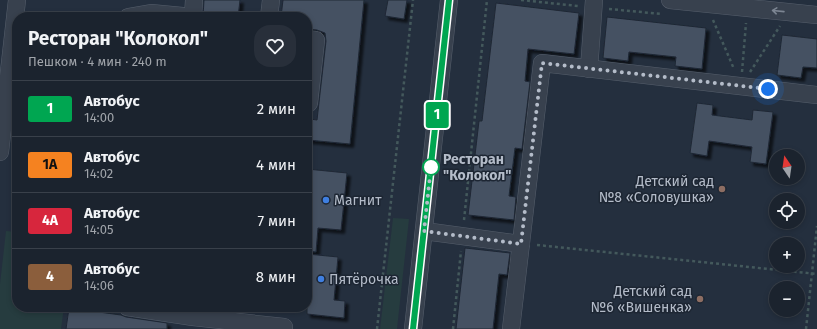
<!DOCTYPE html>
<html lang="ru">
<meta charset="utf-8">
<style>
:root{--surface:#1b232e;--page:#282f3a;--text:#f1f3f6;--muted:#a0a4aa;--line:#39404a}
body{margin:0;font-family:"Fira Sans",sans-serif;background:var(--page);color:var(--text);height:100vh;display:flex;flex-direction:column;font-size:15px;white-space:nowrap}
*{box-sizing:border-box;margin:0}
p{font-size:13px;color:var(--muted)}
.icon{flex:none;width:22px;height:22px;fill:none;stroke:currentColor;stroke-width:2;stroke-linecap:round;stroke-linejoin:round}
.map{position:relative;flex:1;overflow:hidden}
.sheet{position:absolute;left:12px;top:12px;width:300px;height:300px;display:flex;flex-direction:column;background:var(--surface);border-radius:16px;box-shadow:0 2px 6px #0003,0 0 0 1px var(--line)}
.sheet>*{flex:none}
.badge{padding:0 8px;border-radius:3px;font-size:14px;line-height:26px}
.needle{width:26px;rotate:347deg}
.fabs{position:absolute;left:769px;top:149px;display:grid;gap:8px}
.fabs a{display:grid;place-items:center;width:36px;height:36px;border-radius:50%;background:var(--surface);box-shadow:0 2px 6px #0003,0 0 0 1px var(--line);font-size:20px}
.you{position:absolute;width:20px;height:20px;margin:-10px;border:3px solid #fff;border-radius:50%;background:#1a73e8;box-shadow:0 0 0 6px #1a73e833}
.map>.badge{position:absolute;translate:-50% -50%;box-shadow:0 0 0 2px #fff}
.round{display:grid;place-items:center;flex:none;width:42px;height:42px;border-radius:16px;background:var(--page)}
.headline{display:flex;align-items:center;justify-content:space-between;height:68px;padding:0 16px}
h1{font-size:19px;font-weight:700;line-height:30px}
ul{padding:0;list-style:none}
li{display:flex;align-items:center;gap:12px;height:56px;padding:0 16px;border-top:1px solid var(--line)}
li div{flex:1}
li b{display:block;font-size:15px}
li em{font-style:normal}
li .badge{min-width:44px;font-weight:700;text-align:center}
.map>svg:first-child{display:block}
.green{fill:#263c3f}
.building{fill:#455162;stroke:#1f2835;filter:url(#shadow)}
.lines{fill:none;stroke-linecap:round;stroke-linejoin:round}
.minor-casing{stroke:#565f6c;stroke-width:18}
.path{stroke:#44595c;stroke-width:2.5;stroke-dasharray:3 3;stroke-linecap:butt}
.minor{stroke:#38414e;stroke-width:17}
.oneway{stroke:#7c8592}
.line-casing{stroke:#fff;stroke-width:9}
.line{stroke:#00a651;stroke-width:6}
.walk{stroke:#b4bcc9;stroke-width:4;stroke-dasharray:0 7.2}
.stop-dot{fill:#fff;stroke:#00a651;stroke-width:2}
.education-dot{fill:#8d6e63;stroke:#1d2633;stroke-width:1.5}
.shop-dot{fill:#3f7fe0;stroke:#1d2633;stroke-width:1.5}
.labels{text-anchor:middle;dominant-baseline:central;stroke-width:3;stroke-linejoin:round;paint-order:stroke}
.stop-label{font-size:14px;font-weight:bold;fill:#b4bcc9;stroke:#1d2633;text-anchor:start}
.poi-label{font-size:14px;fill:#b4bcc9;stroke:#1d2633;text-anchor:end}
</style>
<div class="map">
<svg width="817" height="329" viewBox="0 0 817 329">
<defs>
<filter id="shadow"><feDropShadow dx="3.5" dy="3.5" stdDeviation="1" flood-color="#0009"/></filter>
</defs>
<rect width="100%" height="100%" fill="#242f3e"/>
<g class="green">
<path d="M393,218L409,219L397,329H380Z"/>
<path d="M6,231L17,232V307H64L61,329H0V284Z"/>
</g>
<g class="building">
<path d="M204,0H240L238,17H203Z"/>
<path d="M283,0H364L350,144L308,140L310,119L317,120L326,41L325,33L317,30L307,29V17H281Z"/>
<path d="M388,0H407L404,19L385,16Z"/>
<path d="M496,3L579,13L574,54L528,49L525,81L530,82L522,149L515,148L509,196L516,197L514,220L468,215L479,121H482Z"/>
<path d="M607,17L706,28L702,69L675,66L676,57L629,52L628,61L603,58Z"/>
<path d="M782,35L817,39V68L803,67L801,78L777,75Z"/>
<path d="M697,103L713,105L712,115L752,120L753,110L773,112L766,164L750,162L752,147L709,141L707,156L690,153Z"/>
<path d="M307,169L347,173L341,230L318,228L316,252L307,251Z"/>
<path d="M465,248L510,253L507,275L499,274L493,329H456Z"/>
<path d="M307,254L338,257L334,300L345,301L344,318L307,314Z"/>
<path d="M69,308L121,315L126,317L167,323V329H66Z"/>
</g>
<g class="lines">
<g class="minor-casing">
<g id="minor">
<path d="M670,0L817,15"/>
<path d="M128,17L151,13L193,17L194,0"/>
<path d="M269,17L271,0"/>
<path d="M307,39L316,40L309,103"/>
<path d="M589,69L594,0"/>
<path d="M0,152L17,0"/>
<path d="M424,231L521,244"/>
<path d="M127,307L193,317L284,327V329"/>
<path d="M413,329L449,0"/>
<path d="M511,329L542,63L817,95"/>
</g>
</g>
<g class="path">
<path d="M521,0L578,6"/>
<path d="M609,9L662,14"/>
<path d="M713,20L734,69"/>
<path d="M742,72L746,23"/>
<path d="M750,72L780,26"/>
<path d="M464,220L487,0"/>
<path d="M537,245L817,274"/>
<path d="M377,329L413,0"/>
<path d="M453,329L461,251"/>
<path d="M806,329L817,226"/>
</g>
<use href="#minor" class="minor"/>
</g>
<defs><path id="oneway-shaft" d="M-6 0H5M1.5-3L5.5 0L1.5 3" fill="none" stroke-width="1.6" stroke-linecap="round" stroke-linejoin="round"/></defs>
<use class="oneway" href="#oneway-shaft" transform="translate(778 11) rotate(-174)"/>
<g class="lines">
<g class="line-casing">
<path id="line" d="M413,329L449,0"/>
</g>
<use href="#line" class="line"/>
<path class="walk" d="M431,167L424,231L521,244L542,63L768,89"/>
</g>
<circle class="stop-dot" cx="431" cy="167" r="8"/>
<g class="education-dot">
<circle cx="722" cy="189" r="4"/>
<circle cx="700" cy="299" r="4"/>
</g>
<g class="shop-dot">
<circle cx="326" cy="200" r="4"/>
<circle cx="321" cy="279" r="4"/>
</g>
<g class="labels">
<g class="stop-label">
<text x="443" y="159">Ресторан<tspan x="443" dy="16">"Колокол"</tspan></text>
</g>
<g class="poi-label">
<text x="714" y="181">Детский сад<tspan x="714" dy="16">№8 «Соловушка»</tspan></text>
<text x="334" y="200" text-anchor="start">Магнит</text>
<text x="329" y="279" text-anchor="start">Пятёрочка</text>
<text x="692" y="291">Детский сад<tspan x="692" dy="16">№6 «Вишенка»</tspan></text>
</g>
</g>
</svg>
<div class="fabs">
<a><svg class="needle" viewBox="-14 -14 28 28"><path d="M0-13l5 13h-10z" fill="#e53935"/><path d="M0 13l5-13h-10z" fill="#a0a4aa"/></svg></a>
<a><svg class="icon" aria-label="locate" viewBox="0 0 24 24"><circle cx="12" cy="12" r="6"/><path d="M12 2v4M12 18v4M2 12h4M18 12h4"/></svg></a>
<a>+</a>
<a>−</a>
</div>
<div class="you" style="left:768px;top:89px"></div>
<b class="badge" style="left:437px;top:115px;background:#00a651;color:#fff">1</b>
<section class="sheet">
<div class="headline"><div><h1>Ресторан &quot;Колокол&quot;</h1><p>Пешком · 4 мин · 240 m</p></div><a class="round"><svg class="icon" aria-label="heart" viewBox="0 0 24 24"><path d="M12 20l-8-8c-3-5 5-10 8-4 3-6 11-1 8 4z"/></svg></a></div>
<ul>
<li><span class="badge" style="background:#00a651;color:#fff">1</span><div><b>Автобус</b><p>14:00</p></div><em>2 мин</em></li>
<li><span class="badge" style="background:#f58220;color:#111">1А</span><div><b>Автобус</b><p>14:02</p></div><em>4 мин</em></li>
<li><span class="badge" style="background:#d7263d;color:#fff">4А</span><div><b>Автобус</b><p>14:05</p></div><em>7 мин</em></li>
<li><span class="badge" style="background:#8b5e3c;color:#fff">4</span><div><b>Автобус</b><p>14:06</p></div><em>8 мин</em></li>
</ul>
</section>
</div>
